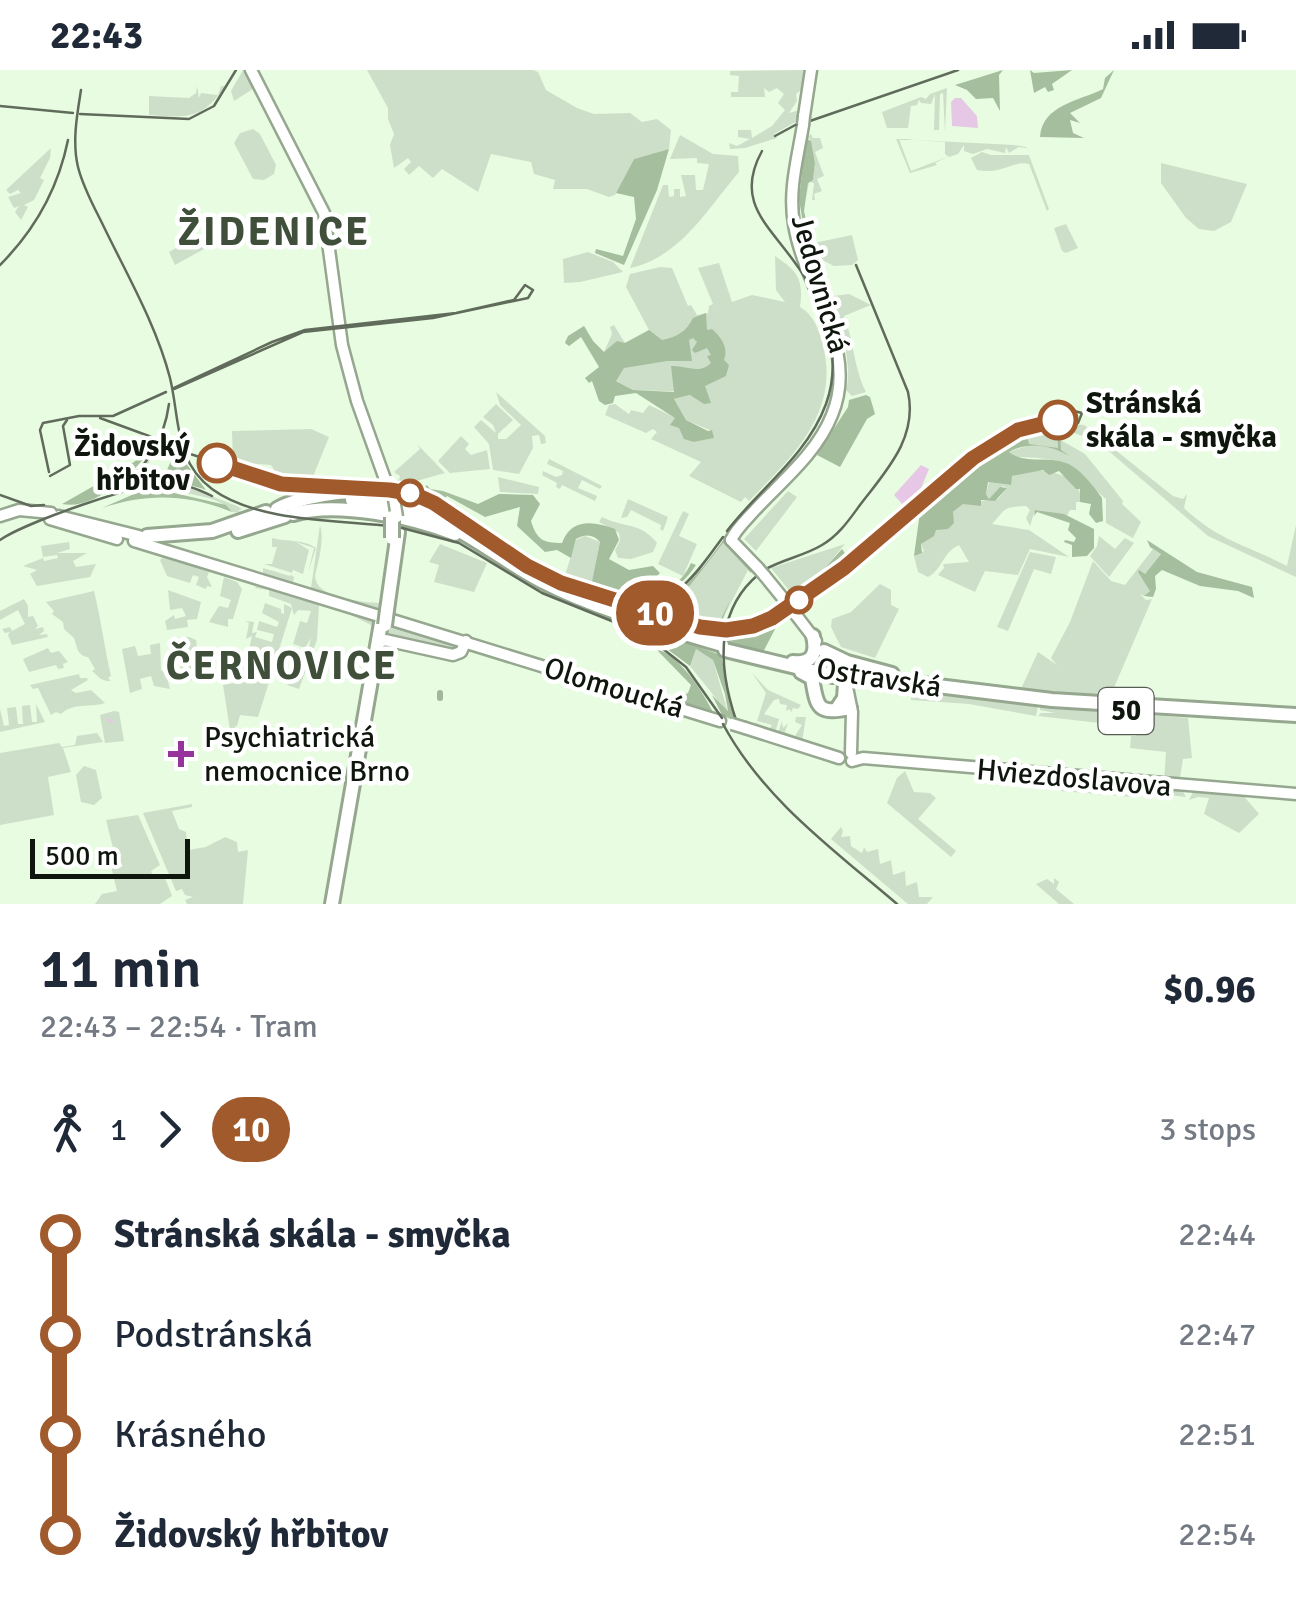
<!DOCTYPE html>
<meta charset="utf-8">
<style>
:root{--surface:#fff;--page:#f6f6f7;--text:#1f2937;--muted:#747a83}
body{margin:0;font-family:Signika,sans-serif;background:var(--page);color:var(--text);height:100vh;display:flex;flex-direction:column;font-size:38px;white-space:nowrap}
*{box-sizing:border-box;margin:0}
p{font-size:32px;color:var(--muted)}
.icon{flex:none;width:55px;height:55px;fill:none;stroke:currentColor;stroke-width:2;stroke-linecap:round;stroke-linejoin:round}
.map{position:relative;height:834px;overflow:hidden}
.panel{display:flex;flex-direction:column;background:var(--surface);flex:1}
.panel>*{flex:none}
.badge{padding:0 20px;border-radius:32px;font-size:35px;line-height:65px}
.scale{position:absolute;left:30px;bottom:25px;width:160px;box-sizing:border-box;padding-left:10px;border:5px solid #0f160d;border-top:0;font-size:28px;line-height:35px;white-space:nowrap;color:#0f160d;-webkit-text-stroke:8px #fff;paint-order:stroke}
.map>.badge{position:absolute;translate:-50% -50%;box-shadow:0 0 0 5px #fff}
.legs{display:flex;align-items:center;gap:15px;height:110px;padding:0 40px;font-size:32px}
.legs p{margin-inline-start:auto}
.overview{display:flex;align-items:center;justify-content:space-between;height:170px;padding:0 40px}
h1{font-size:55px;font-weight:600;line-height:75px}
ul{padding:0 40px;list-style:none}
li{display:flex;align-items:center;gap:35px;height:100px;font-size:38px}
li i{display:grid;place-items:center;width:15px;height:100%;margin:0 12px;background:currentColor}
li i::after{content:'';width:25px;height:25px;margin:-12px;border:8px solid;border-radius:50%;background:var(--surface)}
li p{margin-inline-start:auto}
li:first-child i{background:linear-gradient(#0000 50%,currentColor 0)}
li:last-child i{background:linear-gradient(currentColor 50%,#0000 0)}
.status{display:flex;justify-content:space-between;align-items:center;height:70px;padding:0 50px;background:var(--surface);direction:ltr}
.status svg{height:28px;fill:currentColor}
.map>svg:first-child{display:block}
.green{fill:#cedfc9}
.forest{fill:#a5be9d;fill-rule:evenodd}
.water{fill:#e6c8e6}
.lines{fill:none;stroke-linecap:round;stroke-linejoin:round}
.stream{stroke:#e6c8e6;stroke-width:2.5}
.taxiway{stroke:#a4b49e;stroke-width:6}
.major-casing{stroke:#95a78f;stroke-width:15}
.highway-casing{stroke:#95a78f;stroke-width:18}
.major{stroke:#fff;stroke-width:10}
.highway{stroke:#fff;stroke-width:12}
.tram{stroke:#606b5c;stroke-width:2.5}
.rail{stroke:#606b5c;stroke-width:2.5}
.major-bridge-casing{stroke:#95a78f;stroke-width:15;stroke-linecap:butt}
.highway-bridge-casing{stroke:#95a78f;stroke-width:18;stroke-linecap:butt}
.major-bridge{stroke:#fff;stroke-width:10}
.highway-bridge{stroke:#fff;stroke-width:12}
.line-1-casing{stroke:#fff;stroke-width:22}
.line-1{stroke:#a05a2c;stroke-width:15}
.stop-1-dot{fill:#fff;stroke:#a05a2c;stroke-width:5}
.poi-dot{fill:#96349c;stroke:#fff;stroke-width:4}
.labels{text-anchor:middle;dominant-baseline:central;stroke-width:9;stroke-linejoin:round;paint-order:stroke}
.shield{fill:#fff;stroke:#575c56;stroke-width:2.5}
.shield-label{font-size:28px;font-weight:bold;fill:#0f160d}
.street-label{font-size:30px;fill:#0f160d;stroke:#fff}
.stop-label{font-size:30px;font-weight:bold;fill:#0f160d;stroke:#fff;text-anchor:start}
.poi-label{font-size:30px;fill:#0f160d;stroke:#fff;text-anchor:start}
.district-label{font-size:40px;font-weight:bold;letter-spacing:2.5px;fill:#3f4f3a;stroke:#fff}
</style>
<div class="status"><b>22:43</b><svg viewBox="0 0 49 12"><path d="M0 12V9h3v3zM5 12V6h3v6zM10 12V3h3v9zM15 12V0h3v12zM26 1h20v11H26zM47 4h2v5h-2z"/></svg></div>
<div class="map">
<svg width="1296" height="834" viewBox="0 0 1296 834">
<rect width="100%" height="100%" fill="#e8fce1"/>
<g class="green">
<path d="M243,0H249L256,17L234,31L231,21Z"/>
<path d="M367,0H533L538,2L546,20L577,38L594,44L630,43L642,52L657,49L671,60L669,79L634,89L615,125L609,127L587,119H553L555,110L534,104L531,92L491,84L478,122L442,99L433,108L419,96L409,105L404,99L411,92L408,88L394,98L390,75L394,64L388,49V38Z"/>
<path d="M808,0L806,16L796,24L797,31L789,43L800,40L799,50L774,64L777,68L745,78L730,79L729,73L737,76L750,69L738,67V60H751L752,68L772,56L785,40L778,33L784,24L777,18L769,22L764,18L765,27H731V22H738L739,6L730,5V1Z"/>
<path d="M197,16L199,28L201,23L218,25L221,16H226C201,49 191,48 149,45V26L189,28L196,23Z"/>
<path d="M947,18L945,62L943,23L940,24L939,60H934L935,24L931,34L921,33L919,30L917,35L911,36L908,58H887L882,42L921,27L926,29L930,24Z"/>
<path d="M253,59L260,64L276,95L274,104L264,110L253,109L234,73L240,63Z"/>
<path d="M811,64L813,68H820L823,78L815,82L824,106L817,109L822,121L814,124L815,130H812L814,113L809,112L806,129L808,112L813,110L815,93L810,69L806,68Z"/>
<path d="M680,65L713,84L738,86L739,102C709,137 680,188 630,198L663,115H668L669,127L674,126V119H680V127L686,126L681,105H695L696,120H703L709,94L697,93V88L670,89Z"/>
<path d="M896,69L1014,75L1026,77L1029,83L1026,78L1019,77L1009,83L1006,77L1005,83L987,79L973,84L964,81V75L958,84L949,87L945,84V72L899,69L911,101L947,87L935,93L937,95L910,103Z"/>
<path d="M51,78L50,88L40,108L44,110L34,130L24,135L28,137L21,150L15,142L19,136L14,138L8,127L21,123L18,120L10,124L6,120Z"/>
<path d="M982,82L991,85H1029L1049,139L1047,141L1029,94C1013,90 1002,105 977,100L971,88Z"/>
<path d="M1161,93L1247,114L1231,152L1214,161L1199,159L1186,148L1161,113Z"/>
<path d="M1066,154L1078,178L1066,183L1062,181L1054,158Z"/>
<path d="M852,165L858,190L852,195L834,196L824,191L820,199L833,226L849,224L871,235L844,246C855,274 853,296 866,322L852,326L846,320C857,281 823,219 809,182L814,173Z"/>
<path d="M197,166L204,179L175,195L169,182Z"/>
<path d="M588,182L613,192L623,202L580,212L564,213L563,189Z"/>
<path d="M775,186C797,201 804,208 800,237C814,245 819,260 823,276C840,343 792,387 749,431L745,427L741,432L689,406L701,392L651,369L657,362L653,359L646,363L605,345L609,335L615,334L629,344L631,340L643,343L649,335L676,348L679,358L694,372L713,368L712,361L686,350L674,329L691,325L712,310L726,306L728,296L694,322L633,320L604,304L581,266L569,276L565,271L584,256L593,271L604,282L612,264L610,257L614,255L625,273L649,260L626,217L630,204L660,197L672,198L688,236L691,235L697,245L708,243L709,236L713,234L698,198L719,193L732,232L752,225L785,232L776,220Z"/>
<path d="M496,322L545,366L546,373L541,374L539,365L532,366L533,378L519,404L493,400L489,374L474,357L481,350L496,363L493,355L483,347L496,334L513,350L498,364V369H506L521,355L500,335Z"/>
<path d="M1053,353L1084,355L1173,426L1183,429L1187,424L1184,438C1219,471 1247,475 1287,496L1296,455V507L1208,466L1097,371L1057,357L1059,369L1085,384L1123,431L1122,434L1141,452L1133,468L1106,453V429C1067,396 1073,388 1015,387L1009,382L1029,375L1023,360Z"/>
<path d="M311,359L329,367L312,409L279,408L271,395L233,392L232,361Z"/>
<path d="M461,366L469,374L465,379L471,385L487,380L490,399L450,403L438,391Z"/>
<path d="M417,374L445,403L413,412L399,411L400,406L394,402L420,379Z"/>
<path d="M549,389L602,416L600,419L582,410L578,418L597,426L595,431L562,415L560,419L556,417L557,413L542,405L543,401L556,407L562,405L563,401L547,394Z"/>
<path d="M1038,400C1056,402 1084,408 1080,432H1076V440H1070L1067,446L1038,440L1034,443L1030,456L1026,448L1030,440L1026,436C1002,437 1007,438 992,454L1029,460L1069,487L1030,479L1018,505L985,501L975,522L938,505L944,498L943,494L969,492L959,475C943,482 942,500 928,507L918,502L914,486L924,481L921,474L940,457L948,458L954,452L952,443L963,434L998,429L1007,418L1003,416L989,429L986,424L989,412L1010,415L1012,406Z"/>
<path d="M498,407L539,417L538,424L500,422Z"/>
<path d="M173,414L191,418L237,436L242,439L238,441L243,443L232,442C216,422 173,424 151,417Z"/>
<path d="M788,421L797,427L756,481L744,469Z"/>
<path d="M628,429L668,447L663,461L660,459L661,455L631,440L627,447L621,448Z"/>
<path d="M683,441L689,444L679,466L697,474L683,506L658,494Z"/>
<path d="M602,447C626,459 639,451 657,473L653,482L631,489L618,488L615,480L620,471L619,463L599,452Z"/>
<path d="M320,455C324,468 320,486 316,501C308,528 363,532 380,533L378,541L263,505V498L290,506L292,503L264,494H272L277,477H272V468C287,472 304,469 316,478L308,503L314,478L296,472L309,480L303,504L293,500L291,505L294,507L293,513L311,518Z"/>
<path d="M585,466L600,472L590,522L563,512L576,470Z"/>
<path d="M1099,466L1115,479L1125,468L1134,473L1109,507L1090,486L1097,476Z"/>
<path d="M69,472L70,479L57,483H87L73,491L76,497L96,494L90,507L37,516L30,504L37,500L23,496L43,488L44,491L58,488L57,485L43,487L41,476Z"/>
<path d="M723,473L748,500L719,556L670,539Z"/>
<path d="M440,474L487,493L474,522L434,512L439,495L429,492Z"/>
<path d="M845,474L811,514L799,517L792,524L771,498Z"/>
<path d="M1153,479L1161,484L1145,504L1150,521L1144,526L1140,524L1146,530L1152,529L1110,627L1020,621L1038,582L1057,595L1051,588L1070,552L1093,491L1111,511L1125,515Z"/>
<path d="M1030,482L1056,487L1051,504L1034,499L1008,561L997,557Z"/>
<path d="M164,486L209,502L207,507L212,517L207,516L206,519L196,515L199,507L193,505L190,513L167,506L160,490Z"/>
<path d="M224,507L237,512L242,519L233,549H228V557L209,552L219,536L228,538L231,530L220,526Z"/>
<path d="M257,512L378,549L377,558L341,540L319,535L317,570L299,619L287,615L297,593L305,594L311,568L305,578L293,574L300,551L307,553L311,541L298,540L294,545L291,534L269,526V520L255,518Z"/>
<path d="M880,514L891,520V535L899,539L875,588L841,577L831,557L832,549L851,542Z"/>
<path d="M168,520L201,532L197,549L187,550L188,557L167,560L165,551L174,545L175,549L186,546L182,538L170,540Z"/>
<path d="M94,521C101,549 104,576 111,606L108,608L111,611C100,612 98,605 92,601L95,599L88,587C77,586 77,576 74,568L64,559L63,552L52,544L54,541L46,532Z"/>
<path d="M24,529L28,536V547L33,546L38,556L35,559L43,557L44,561L39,565L47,564L48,567L12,575L8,565L10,562L5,563L2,559L10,557L12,561L25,554L18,540L0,550V541Z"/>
<path d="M265,533L281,539V543L284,544V534L292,538L272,602L240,608L245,593V598L261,603L265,598L247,589L252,566L246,569L249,553L245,551L254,552L252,563L257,562L255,567L272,572L274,564L257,560L259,551L277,557L279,552L262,543Z"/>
<path d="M388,553L456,574L458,577L456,582L388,566Z"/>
<path d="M189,567L196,570L202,609L183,611L177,572L178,568Z"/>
<path d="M160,573L161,600L166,604L170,619L154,616L151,606L140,609L142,619L130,623L122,579L135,576L138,586L151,584L150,575Z"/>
<path d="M48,578L51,583L59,581L68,592L63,594L64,598L58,599L56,595L29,602L23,589Z"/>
<path d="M696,579L713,590L728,643L690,596Z"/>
<path d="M752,603L768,620L801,635L798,639L793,638L791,643L790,639L786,641L787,635L780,634L779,629L774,630L764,644L779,649L776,660H779L782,651L783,658L788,653L785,662L795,666L802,655L795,652L796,647H806L802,672L757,658L754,652L770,658L772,655L757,651L766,623Z"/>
<path d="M79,604L80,608H87L88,610L71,620L76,623L91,620L105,633C91,638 73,632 61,644L56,642L51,645L38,618L33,619L30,615Z"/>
<path d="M267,607L270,609L258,647L240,645L237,656H234L244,661L241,674L232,673L223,615Z"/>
<path d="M859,614L1038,636L1036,646L969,634L911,630V623L859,617Z"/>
<path d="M36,634L45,652L0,662V639L4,656L9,655L7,638L16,637L18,654H23L22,636L30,635L32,652H37Z"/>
<path d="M1040,636L1188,648L1192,688L1183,689L1179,714L1164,712L1166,682L1130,678L1131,666H1137L1126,656L1038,646L1041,643H1055L1040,640Z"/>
<path d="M114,641L119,642L124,671L105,673L100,645Z"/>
<path d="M97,663L103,672L63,678L71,702L48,707L54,745L0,755V683L59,673L62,677L75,675L77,666Z"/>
<path d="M84,696L96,700L102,728L94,735L81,732L76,705Z"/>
<path d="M905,701L914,722L930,723L936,728L918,749L956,781L951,787L887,733L897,708Z"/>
<path d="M1063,708L1182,720L1186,727L1138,722L1133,727L1061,721Z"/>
<path d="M1194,720L1241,723L1259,744L1239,763L1204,744L1209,728L1198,727L1189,730Z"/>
<path d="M192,734V737L172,741L179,759L186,762L188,780L206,777L225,767L237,772L238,782L248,780L243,834H187L185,830L193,827L185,825L182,819L176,821L143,743Z"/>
<path d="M138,745L160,795L151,801L154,809L165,808L172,826L160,834H95L102,824L117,821L109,788L115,786L106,750Z"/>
<path d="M841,757L843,761L841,767L850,766L851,776L862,783L864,777L867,782L878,779L880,794L891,790L893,805L905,801L906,816L917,812L919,827H933L927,834H908L831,769Z"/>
<path d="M1054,808L1059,812L1056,819L1074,834H1059L1036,814L1047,809L1054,814Z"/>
</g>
<g class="forest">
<path d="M1003,0L999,5L1000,41L993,28L976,29L967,20L955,15Z"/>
<path d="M1030,0L1034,3L1072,0L1052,14L1054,20L1048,22L1045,17L1034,23Z"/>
<path d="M1114,0L1101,28L1070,43L1080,53L1070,50L1073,63L1084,68L1040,67C1042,35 1079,31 1103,19L1105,8Z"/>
<path d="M806,68L811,71L815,93L813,110L808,113L804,141L809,163H814V168L806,172L799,129Z"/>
<path d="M669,79L657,120L624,195L595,183L596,179L623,186L636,149L634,127L616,123L634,89Z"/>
<path d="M706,243L707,260L712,259C721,267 729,278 724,290L729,295L726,306L705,316L711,333L704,334L690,325L674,329L686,350L708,361L712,360L714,368L694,372L684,369L679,358L670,355L675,348L636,323L615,326L613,333L605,335L599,331L592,311L589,313L585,308L599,297L581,267L569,276L565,273L568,266L584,256L593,271L604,282L617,271L625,273L649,260L662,270C677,267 687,261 693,248ZM693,268L697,272L692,280L695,283L707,278L711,285L707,286L711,293C699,305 686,295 671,296L674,322L633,320L616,311L624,298L667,291H692L689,270Z"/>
<path d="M866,325L870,327L875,344L867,349L840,397L817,385L848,337L849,330Z"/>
<path d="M1061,356L1067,360L1060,362L1061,380L1070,386C1049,375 1029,371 1009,382C1023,394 1049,386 1066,393C1080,398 1094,417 1102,428L1103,451L1096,453L1089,444L1091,434L1080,432V419H1076L1059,401L1049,405L1043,400L1012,406L1011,415L988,412L986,424L989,429L1000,417L1007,418L995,431L981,430V436L963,434L953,442L954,453L948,459L936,460L934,466L921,474L922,483L914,486L919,449L910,444C954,409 1001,355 1061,356ZM1050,357H1057L1058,378L1029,374L1026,362Z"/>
<path d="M151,373L153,377C136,401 95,441 62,434L127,397L142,386Z"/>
<path d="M176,380L206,420C167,407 151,413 112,424L142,400L150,389L143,404L146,411L171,408L173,401L167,400Z"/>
<path d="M427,415L430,419L443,421L478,434L499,424L533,425L540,434L531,451C537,470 543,473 562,473C571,448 594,451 615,459L619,470L609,489L629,500L653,496L660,503L639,525C663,524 681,515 691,493L696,495C665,541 633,528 590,521L600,472C593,464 585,464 576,469L571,488L557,480L545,482L517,456L520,437L485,447L447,426L442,431L422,420Z"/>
<path d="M157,419L226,435L232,442C187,424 148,423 102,438L141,421L146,424Z"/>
<path d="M1035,440L1064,444L1094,459V478L1087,486L1072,487V475L1064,472L1065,470L1074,472L1076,468L1068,460L1070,453L1037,442L1034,446Z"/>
<path d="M907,441L822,512L794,527L799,519L811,513L842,479L847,486Z"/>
<path d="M724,469L754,498L751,503L723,473L677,532L658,533C689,519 704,496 724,469Z"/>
<path d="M1147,470L1197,502L1252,517L1254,528L1238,521L1200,516L1162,500L1155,506L1156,519L1153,527L1144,526L1150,521L1138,502L1139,500L1145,504L1161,484L1150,477Z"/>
<path d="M730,530L719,559L640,537L670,539L718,556Z"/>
<path d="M783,544L762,584L725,573V562L755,559Z"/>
<path d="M632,553L721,585L735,651L722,645L712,625L728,641L725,624L713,590L696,579L690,596Z"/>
<path d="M655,578C682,587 703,622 715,646L670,631L688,623L691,615Z"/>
</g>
<g class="water">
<path d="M955,28H961L977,46L978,58L952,56L951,32Z"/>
<path d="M921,395L929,399L919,423L904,436L894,425Z"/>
</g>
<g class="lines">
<path class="stream" d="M108,649L112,652"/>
<path class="taxiway" d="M440,623V628"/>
<g class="major-casing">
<g id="major">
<path d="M251,0L324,143L342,275L357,331L386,412"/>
<path d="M804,46L811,0"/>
<path d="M0,446L19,440L51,443"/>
<path d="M59,446L139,466"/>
<path d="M50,449L117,469"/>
<path d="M731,470C736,459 746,450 755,440C782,411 817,383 832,345C860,277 804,219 794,154C788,120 798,87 803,55"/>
<path d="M731,470L758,498"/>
<path d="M134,471L379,546"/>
<path d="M764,505L786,532"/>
<path d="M796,545L816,571"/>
<path d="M389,549L720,651"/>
<path d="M378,573L385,570L453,585L461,582L466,571"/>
<path d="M847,617L852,642L851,683"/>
<path d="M745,658L839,688"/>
<path d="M852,691L863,688L1296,724"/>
</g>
</g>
<g class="highway-casing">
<g id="highway">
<path d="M352,430L389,435"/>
<path d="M399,437C455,449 492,485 541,511C597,540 662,557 722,575"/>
<path d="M277,439C302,425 368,416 396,424C406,427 417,433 426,437"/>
<path d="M293,444C337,431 413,447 455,464"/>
<path d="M238,461L285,446"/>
<path d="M147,466L212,461L266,442"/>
<path d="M387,540L398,462"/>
<path d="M725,580L833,606"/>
<path d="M824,581L847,592L892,604"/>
<path d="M793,592C813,594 817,583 813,566"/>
<path d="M801,602L812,608C817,636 816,645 850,638"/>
<path d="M848,605L1052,630L1296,645"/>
<path d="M838,637L844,628L845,614"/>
<path d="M332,834L381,553"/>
</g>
</g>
<use href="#major" class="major"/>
<use href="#highway" class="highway"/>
<g class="tram">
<path d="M0,36L73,43"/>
<path d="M80,44L189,49L214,36L236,0"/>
<path d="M807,52L958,0"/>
<path d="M775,66L799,53"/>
<path d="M174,318L272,272L305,260L456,243L514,230L525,215L533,220L528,228L433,248L303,262L174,319"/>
<path d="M100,348L157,369"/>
<path d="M184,382L281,413L383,419"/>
<path d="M49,402L40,360L43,353L79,346H113L166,322"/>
<path d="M50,406L70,395L63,356L67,350"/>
<path d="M397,420C452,430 495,480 544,505C592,530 648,541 700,557L724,560"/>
<path d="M0,425L31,436L44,435"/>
<path d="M727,461C759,419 807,386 826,334C844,285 823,230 793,190C766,153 735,130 762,81"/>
<path d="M636,533C680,533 699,499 723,467"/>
<path d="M791,535L844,497L973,388L1018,360L1061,349L1074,341L1082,343L1078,353L1056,351L1024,359L1007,368L966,395L845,498L792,536"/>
<path d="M725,561L755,557L787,540"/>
</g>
<g class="rail">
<path d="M81,20C77,45 72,72 78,97C83,117 93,135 102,153C126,203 156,254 170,308C180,349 174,391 212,419C257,452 337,450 391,456"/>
<path d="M0,195C35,160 58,119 68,70"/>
<path d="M116,420C146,399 164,370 169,334"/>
<path d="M402,458L459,473L542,523L644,564L686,597L722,648"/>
<path d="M0,470C24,453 140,412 168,413C184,413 198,419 212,426"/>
<path d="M764,500C783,489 804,486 822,475C839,465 849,450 860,435C886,401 918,368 908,322L856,195"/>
<path d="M737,653C719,601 713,542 759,504"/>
<path d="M723,654C763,729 834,780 897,834"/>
</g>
<g class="major-bridge-casing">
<g id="major-bridge">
<path d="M803,55L804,46"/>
<path d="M391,411L397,447"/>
<path d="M758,498L764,505"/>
<path d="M786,532L796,545"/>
<path d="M732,654L745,658"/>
</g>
</g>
<g class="highway-bridge-casing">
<g id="highway-bridge">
<path d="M380,423L385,420L386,412"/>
<path d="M392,447V468"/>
<path d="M385,555L387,540"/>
<path d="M831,602L848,605"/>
</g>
</g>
<use href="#major-bridge" class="major-bridge"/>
<use href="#highway-bridge" class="highway-bridge"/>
</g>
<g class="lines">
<g class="line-1-casing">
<path id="line-1" d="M217,393L281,414L390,420L414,424L434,433L527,496L561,513L700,557L726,560L753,556L772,548L844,498L973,388L1018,360L1058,350"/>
</g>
<use href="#line-1" class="line-1"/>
</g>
<g class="stop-1-dot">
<circle cx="1058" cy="350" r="18"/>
<circle cx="217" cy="393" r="18"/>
<circle cx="410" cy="423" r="12"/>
<circle cx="799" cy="530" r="12"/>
</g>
<path class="poi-dot" d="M176 669h10v10h10v10h-10v10h-10v-10h-10v-10h10z"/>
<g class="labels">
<rect class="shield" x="1098.5" y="618" width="55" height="46" rx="8"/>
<g class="shield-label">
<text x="1126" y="641">50</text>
</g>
<g class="street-label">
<text transform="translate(820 214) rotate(74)">Jedovnická</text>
<text transform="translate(879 608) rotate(9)">Ostravská</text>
<text transform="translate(614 618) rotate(17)">Olomoucká</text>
<text transform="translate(1074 708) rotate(5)">Hviezdoslavova</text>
</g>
<g class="stop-label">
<text x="1086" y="333">Stránská<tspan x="1086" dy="34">skála - smyčka</tspan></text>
<text x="190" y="376" text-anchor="end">Židovský<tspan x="190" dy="34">hřbitov</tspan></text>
</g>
<g class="poi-label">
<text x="204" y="667">Psychiatrická<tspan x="204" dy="34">nemocnice Brno</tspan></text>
</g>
<g class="district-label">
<text x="274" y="162">ŽIDENICE</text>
<text x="282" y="596">ČERNOVICE</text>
</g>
</g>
</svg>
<div class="scale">500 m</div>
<b class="badge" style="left:655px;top:543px;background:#a05a2c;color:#fff">10</b>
</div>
<section class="panel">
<div class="overview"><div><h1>11 min</h1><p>22:43 – 22:54 · Tram</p></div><b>$0.96</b></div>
<div class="legs"><svg class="icon" aria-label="walk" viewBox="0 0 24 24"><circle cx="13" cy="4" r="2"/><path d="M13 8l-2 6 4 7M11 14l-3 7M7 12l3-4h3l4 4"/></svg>1<svg class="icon" aria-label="forward" viewBox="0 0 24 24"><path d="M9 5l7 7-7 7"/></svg><b class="badge" style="background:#a05a2c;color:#fff">10</b><p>3 stops</p></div>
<ul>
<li><i style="color:#a05a2c"></i><b>Stránská skála - smyčka</b><p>22:44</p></li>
<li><i style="color:#a05a2c"></i><span>Podstránská</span><p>22:47</p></li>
<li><i style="color:#a05a2c"></i><span>Krásného</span><p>22:51</p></li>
<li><i style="color:#a05a2c"></i><b>Židovský hřbitov</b><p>22:54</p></li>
</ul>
</section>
